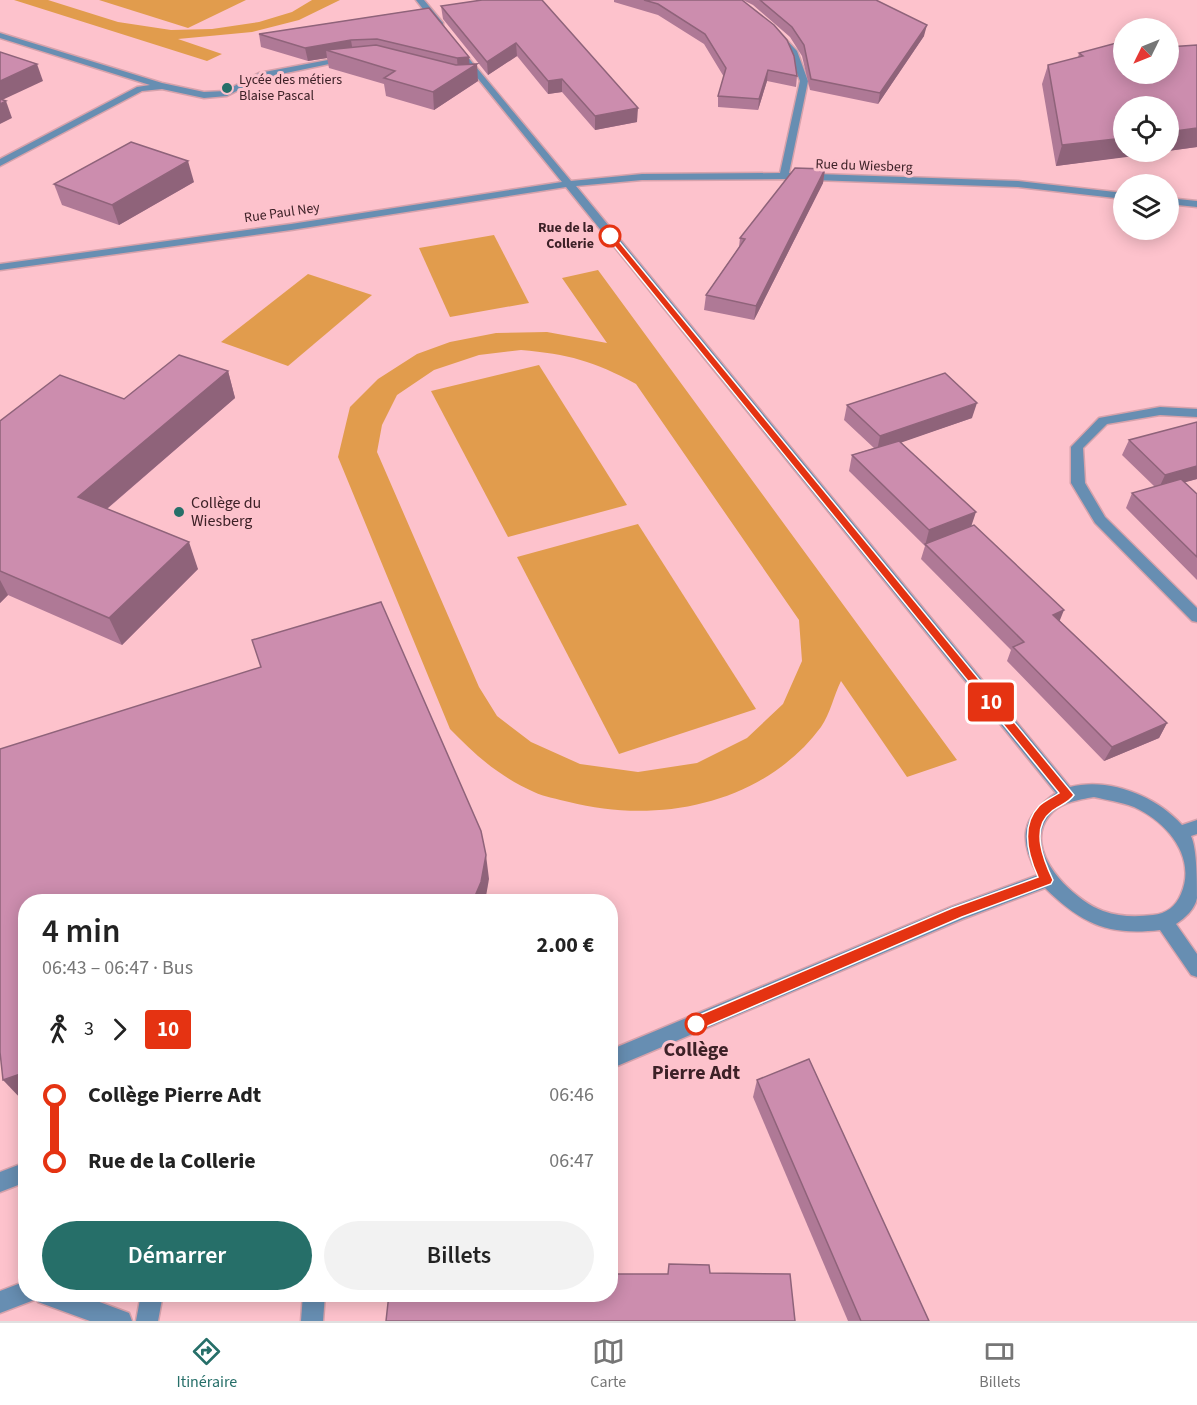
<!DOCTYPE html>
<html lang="fr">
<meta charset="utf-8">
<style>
:root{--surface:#fff;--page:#f2f2f2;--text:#222;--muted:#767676;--line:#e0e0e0;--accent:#266f69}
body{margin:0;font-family:"Source Sans 3",sans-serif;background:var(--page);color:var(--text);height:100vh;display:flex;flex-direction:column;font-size:22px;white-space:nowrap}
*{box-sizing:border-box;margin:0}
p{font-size:20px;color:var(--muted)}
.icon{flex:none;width:33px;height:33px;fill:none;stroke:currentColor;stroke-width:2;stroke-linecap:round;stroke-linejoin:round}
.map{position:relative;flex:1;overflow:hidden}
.drawer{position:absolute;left:18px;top:894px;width:600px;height:408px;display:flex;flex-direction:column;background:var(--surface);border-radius:24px;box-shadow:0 3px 15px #0003}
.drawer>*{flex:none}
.badge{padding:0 12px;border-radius:4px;font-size:21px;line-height:39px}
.needle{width:39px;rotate:227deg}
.controls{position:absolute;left:1113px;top:18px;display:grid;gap:12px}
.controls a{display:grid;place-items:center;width:66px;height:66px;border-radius:50%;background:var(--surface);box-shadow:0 3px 15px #0003;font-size:30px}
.map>.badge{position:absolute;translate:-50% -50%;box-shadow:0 0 0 3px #fff}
.legs{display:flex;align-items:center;gap:9px;height:66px;padding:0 24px;font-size:20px}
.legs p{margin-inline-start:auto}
.headline{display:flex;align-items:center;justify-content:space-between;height:102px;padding:0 24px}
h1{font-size:33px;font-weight:600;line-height:45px}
.button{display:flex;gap:12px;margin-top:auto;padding:12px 24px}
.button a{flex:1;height:69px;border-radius:36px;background:var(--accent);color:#fff;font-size:24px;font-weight:600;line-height:69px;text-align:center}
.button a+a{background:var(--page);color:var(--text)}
ul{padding:0 24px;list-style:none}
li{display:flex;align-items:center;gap:21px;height:66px;font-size:22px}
li i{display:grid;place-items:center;width:9px;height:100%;margin:0 8px;background:currentColor}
li i::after{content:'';width:15px;height:15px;margin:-8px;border:4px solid;border-radius:50%;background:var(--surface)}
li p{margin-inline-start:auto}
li:first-child i{background:linear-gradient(#0000 50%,currentColor 0)}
li:last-child i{background:linear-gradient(currentColor 50%,#0000 0)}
.menu{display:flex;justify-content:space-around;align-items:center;height:84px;border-top:2px solid var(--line);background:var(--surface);font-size:16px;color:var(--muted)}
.menu a{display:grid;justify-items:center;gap:3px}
.menu .selected{color:var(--accent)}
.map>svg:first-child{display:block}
.green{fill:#e19c4d;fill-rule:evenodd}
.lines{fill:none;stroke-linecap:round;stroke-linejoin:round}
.minor-casing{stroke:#d7a2ab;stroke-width:3}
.minor{fill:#678eb2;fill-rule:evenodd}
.wall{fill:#af7996}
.shaded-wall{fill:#8f637a}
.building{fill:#cc8dae;stroke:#8f637a;stroke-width:1.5}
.line-1{fill:#e53312;stroke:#fff;stroke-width:1.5}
.poi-dot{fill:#266f69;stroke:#fdc2cc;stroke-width:2}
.stop-1-dot{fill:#fff;stroke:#e53312;stroke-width:3}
.labels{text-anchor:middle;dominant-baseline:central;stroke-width:6;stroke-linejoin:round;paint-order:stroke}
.far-poi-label{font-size:14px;fill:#3d2127;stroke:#fdc2cc;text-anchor:start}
.far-street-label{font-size:14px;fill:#3d2127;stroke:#fdc2cc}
.far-stop-label{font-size:14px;font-weight:bold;fill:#3d2127;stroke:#fdc2cc;text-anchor:end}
.poi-label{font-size:16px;fill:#3d2127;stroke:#fdc2cc;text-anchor:start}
.near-stop-label{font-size:20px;font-weight:bold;fill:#3d2127;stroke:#fdc2cc}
</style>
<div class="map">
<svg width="1197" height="1321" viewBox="0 0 1197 1321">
<rect width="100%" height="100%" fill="#fdc2cc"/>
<g class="green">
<path d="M14,0H48L118,22L171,30L212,29L259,22L292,12L312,0H340L299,20L252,32L178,39L222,54L207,61Z"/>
<path d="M99,0H246L188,28Z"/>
<path d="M494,235L529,303L450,317L419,248Z"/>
<path d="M598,270L957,760L907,777L841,681C834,695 830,714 821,727C764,804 658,825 569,802C558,799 544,797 534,792C500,777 475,755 450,729L338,457L350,407L378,379L417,354L450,342L496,333L547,332L607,343L562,278ZM521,350C568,354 594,361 636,384L799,620L802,661L783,704L747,738L697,763L638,772L580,764L531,742L497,716L479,687L377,452L382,425L397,395L434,370L479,355Z"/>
<path d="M308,274L372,295L288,366L221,342Z"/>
<path d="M539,365L627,505L508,537L431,391Z"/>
<path d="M638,524L756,709L619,754L517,557Z"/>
</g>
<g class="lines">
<g class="minor-casing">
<g id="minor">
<path d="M416,0H424L443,23V27H437Z"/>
<path d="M778,31L797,51L808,81L789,173L1018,181L1124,193V199L1018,187L784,179L642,180L576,186L1070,787C1109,777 1156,796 1182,825L1197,820V834L1191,836C1197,849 1197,883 1197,898C1195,909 1185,918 1176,924L1197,954V977L1191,975L1160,930C1108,936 1082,924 1045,888L963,919L610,1069V1050L951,907L1038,875C1018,839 1021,817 1056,793L566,187L291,230L0,270V264L291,224L562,182L453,48L452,46L456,43L571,181L642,174L780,173L800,81L789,52L774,33ZM1094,797C1107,800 1121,802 1134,807C1167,822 1197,857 1181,894C1176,906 1166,914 1153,915C1136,917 1120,917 1103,911C1073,900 1021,850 1049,816C1060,802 1078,800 1094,797Z"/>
<path d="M0,33L162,83L204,92L225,91L259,73L349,56L353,59L262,78L227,96L204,98L162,89L142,91L0,166V159L137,87L150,85L0,38Z"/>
<path d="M1168,198L1197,201V207L1168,204Z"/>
<path d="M1160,407L1197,409V417L1160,415L1107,424L1083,448L1085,483L1105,517L1197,608V622L1192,621L1095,523L1071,483V447L1099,418Z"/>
<path d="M26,1162V1182L0,1192V1172Z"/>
<path d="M26,1281V1294H78L129,1313L132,1321H90L38,1302L36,1295L34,1300L0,1313V1291Z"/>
<path d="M141,1294H163L158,1321H136Z"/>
<path d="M303,1294H325L323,1321H301Z"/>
</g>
</g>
<use href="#minor" class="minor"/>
</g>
<g class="wall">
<path d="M482,0L637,122L595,130L562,92L548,94L517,56L488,75L443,19L441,6Z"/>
<path d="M614,0H742L797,76L796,87L767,81L758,110L718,107V96L724,77L704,44L658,15L614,2Z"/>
<path d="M743,0H876L924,36L878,104L810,90L802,56L790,37L753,5Z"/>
<path d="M429,8L469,57V64L478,81L434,110L386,96L384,84L329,68L327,58L308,61L261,47L259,34Z"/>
<path d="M1197,45V147L1056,166L1042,84L1048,65L1078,58L1079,53L1124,74Z"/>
<path d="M825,169L823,183L754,320L704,310L706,295L739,247L740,238Z"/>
<path d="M194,182L119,225L62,205L54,184Z"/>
<path d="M228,371L235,398L107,509L198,569L122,645L8,595L0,603V421L124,399Z"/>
<path d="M847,405L972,418L901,442L971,526L1060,621L1167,723L1159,738L1104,761L1007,661L1011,650L921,559L925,546L849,471L852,455L874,448L844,420Z"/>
<path d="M1197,422V479L1184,482L1197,494V580L1126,508L1132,493L1155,487L1122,455L1129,440Z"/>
<path d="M757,1080L929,1321H848L753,1097Z"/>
</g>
<g class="shaded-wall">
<path d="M927,25L924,36L878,104L880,93Z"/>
<path d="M351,40L353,53L326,50L327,58L308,61L305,48Z"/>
<path d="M516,43L517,56L488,75L487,62Z"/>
<path d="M469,57L470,69L477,64L478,81L434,110L433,92L458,72L457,58Z"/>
<path d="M37,64L43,81L0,101V81Z"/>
<path d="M768,70L767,81L758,110L759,99Z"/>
<path d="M562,79V92L548,94V81Z"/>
<path d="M6,101L12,118L0,124V104Z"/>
<path d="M638,108L637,122L595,130V116Z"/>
<path d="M1197,128V147L1168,151V132Z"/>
<path d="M1124,138V152H1166L1056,166L1062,145Z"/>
<path d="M188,161L194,182L119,225L112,205Z"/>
<path d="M825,169L823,183L754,320L756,306Z"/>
<path d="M228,371L235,398L89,524L78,497Z"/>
<path d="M977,403L972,418L877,451L880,436Z"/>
<path d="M1197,466V479L1158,490L1165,475Z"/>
<path d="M976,512L971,527L925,546L929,530Z"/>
<path d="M189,542L198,569L122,645L109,618Z"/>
<path d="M0,580L8,595L0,603Z"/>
<path d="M1064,610L1058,625L1053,615Z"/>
<path d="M1167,723L1159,738L1104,761L1112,747Z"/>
<path d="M486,855L489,879L485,902H470Z"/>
<path d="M26,1072V1100L23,1101L3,1080Z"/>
</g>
<g class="building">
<path d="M482,0H542L638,108L595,116L562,79L548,81L516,43L487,62L441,6Z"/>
<path d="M644,0H742L774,25L787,40L794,56L797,76L768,70L759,99L718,96L726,68L705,34L658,4Z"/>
<path d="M760,0H876L927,25L880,93L811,79L804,45L792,27Z"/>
<path d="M429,8L469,57L457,58L377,39L351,40L305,48L259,34Z"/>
<path d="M1124,41V74H1168V47L1197,45V128L1168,132V106H1124V138L1062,145L1048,65L1083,56L1079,53Z"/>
<path d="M376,45L456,65L477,64L433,92L384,78L395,71L326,50Z"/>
<path d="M0,52L37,64L0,81Z"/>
<path d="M0,99L6,101L0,104Z"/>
<path d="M131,142L188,161L112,205L54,184Z"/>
<path d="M795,168L825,169L756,306L706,295L745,239L740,238Z"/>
<path d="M179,355L228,371L78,497L189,542L109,618L0,571V421L60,375L124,399Z"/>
<path d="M945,373L977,403L880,436L847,405Z"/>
<path d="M1197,422V466L1165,475L1129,440Z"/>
<path d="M899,441L976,512L929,530L852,455Z"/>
<path d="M1181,479L1197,494V557L1132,493Z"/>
<path d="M974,525L1064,610L1053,615L1167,723L1112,747L1013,647L1024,642L925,544Z"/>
<path d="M381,602L481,831L486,855L481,882L475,896L470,902H26V1072L3,1080L0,1052V749L261,667L252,640Z"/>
<path d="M809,1059L929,1321H861L757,1080Z"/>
<path d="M669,1264L709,1265L710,1273L790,1274L795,1321H386L389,1294H610V1274H668Z"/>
</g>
<path class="line-1" d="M607,234H613L1074,795C1069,803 1058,806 1051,812C1030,828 1044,861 1053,880L1051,884L962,917L696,1031L690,1029L688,1024L690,1019L952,908L1038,877C1028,855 1020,826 1039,806C1044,801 1053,797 1059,793L607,237Z"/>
<g class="poi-dot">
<circle cx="227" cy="88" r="6"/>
<circle cx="179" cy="512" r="6"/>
</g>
<g class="stop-1-dot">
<circle cx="610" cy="236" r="10"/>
<circle cx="696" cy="1024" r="10"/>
</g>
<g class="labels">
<g class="far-poi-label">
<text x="239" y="80">Lycée des métiers<tspan x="239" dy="16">Blaise Pascal</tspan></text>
</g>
<g class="far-street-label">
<text transform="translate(864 166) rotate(2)">Rue du Wiesberg</text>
<text transform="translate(282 213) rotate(-8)">Rue Paul Ney</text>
</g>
<g class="far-stop-label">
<text x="594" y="228">Rue de la<tspan x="594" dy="16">Collerie</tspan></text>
</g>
<g class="poi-label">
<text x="191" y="503">Collège du<tspan x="191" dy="18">Wiesberg</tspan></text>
</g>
<g class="near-stop-label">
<text x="696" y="1050">Collège<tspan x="696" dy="23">Pierre Adt</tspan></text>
</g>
</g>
</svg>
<div class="controls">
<a><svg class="needle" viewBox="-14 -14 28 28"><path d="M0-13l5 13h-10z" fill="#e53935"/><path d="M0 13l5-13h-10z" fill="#767676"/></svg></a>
<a><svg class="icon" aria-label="locate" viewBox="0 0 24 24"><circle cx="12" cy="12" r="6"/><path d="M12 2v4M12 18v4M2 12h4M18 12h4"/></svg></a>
<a><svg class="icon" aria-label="layers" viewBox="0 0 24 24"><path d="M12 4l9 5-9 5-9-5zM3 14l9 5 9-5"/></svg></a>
</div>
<b class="badge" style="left:991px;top:702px;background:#e53312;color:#fff">10</b>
<section class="drawer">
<div class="headline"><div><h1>4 min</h1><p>06:43 – 06:47 · Bus</p></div><b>2.00 €</b></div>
<div class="legs"><svg class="icon" aria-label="walk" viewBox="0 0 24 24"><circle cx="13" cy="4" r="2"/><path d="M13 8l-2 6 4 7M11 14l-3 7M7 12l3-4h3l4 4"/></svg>3<svg class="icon" aria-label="forward" viewBox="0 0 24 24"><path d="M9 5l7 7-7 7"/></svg><b class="badge" style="background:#e53312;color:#fff">10</b></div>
<ul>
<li><i style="color:#e53312"></i><b>Collège Pierre Adt</b><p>06:46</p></li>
<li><i style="color:#e53312"></i><b>Rue de la Collerie</b><p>06:47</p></li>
</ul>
<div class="button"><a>Démarrer</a><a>Billets</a></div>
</section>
</div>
<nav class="menu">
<a class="selected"><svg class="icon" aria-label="directions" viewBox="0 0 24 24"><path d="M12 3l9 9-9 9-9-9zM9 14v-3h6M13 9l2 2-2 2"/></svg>Itinéraire</a>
<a><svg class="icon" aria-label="map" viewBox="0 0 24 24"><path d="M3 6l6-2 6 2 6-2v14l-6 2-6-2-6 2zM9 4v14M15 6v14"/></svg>Carte</a>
<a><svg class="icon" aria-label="tickets" viewBox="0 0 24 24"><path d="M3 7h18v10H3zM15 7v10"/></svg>Billets</a>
</nav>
